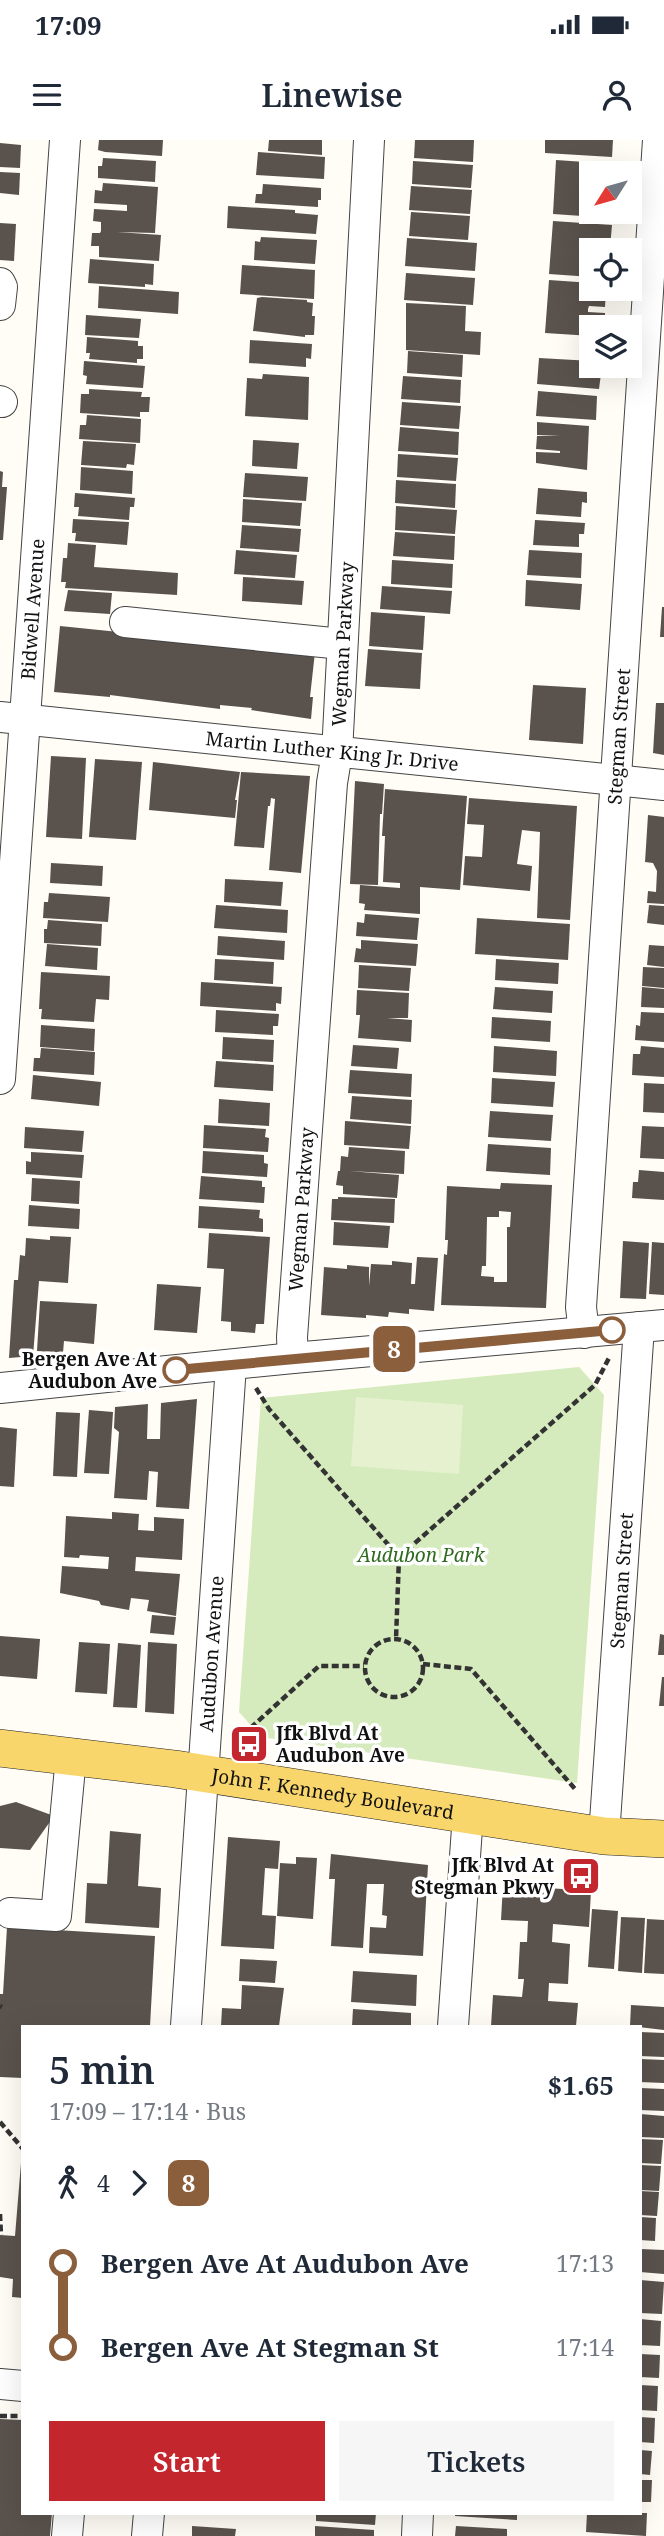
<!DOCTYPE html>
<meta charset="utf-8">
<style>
:root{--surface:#fff;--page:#f6f6f7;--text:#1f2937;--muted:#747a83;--accent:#c4262e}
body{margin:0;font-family:"Noto Serif",serif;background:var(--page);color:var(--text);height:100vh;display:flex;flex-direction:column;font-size:26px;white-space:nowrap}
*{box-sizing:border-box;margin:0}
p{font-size:23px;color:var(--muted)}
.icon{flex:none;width:38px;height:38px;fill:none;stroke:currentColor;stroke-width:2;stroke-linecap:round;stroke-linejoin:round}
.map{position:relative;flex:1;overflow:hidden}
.sheet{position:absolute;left:21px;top:1885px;width:621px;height:490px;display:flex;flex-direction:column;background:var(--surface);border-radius:0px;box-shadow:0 7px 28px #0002}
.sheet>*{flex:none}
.badge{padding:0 14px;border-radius:10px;font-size:24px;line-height:46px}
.needle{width:46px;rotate:233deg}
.fabs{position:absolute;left:579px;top:21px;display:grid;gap:14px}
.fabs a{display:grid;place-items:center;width:63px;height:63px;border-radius:0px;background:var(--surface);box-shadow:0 7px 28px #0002;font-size:35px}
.map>.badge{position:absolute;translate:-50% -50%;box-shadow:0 0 0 4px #fff}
.legs{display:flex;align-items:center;gap:10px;height:77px;padding:0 28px;font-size:23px}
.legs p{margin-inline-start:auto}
.summary{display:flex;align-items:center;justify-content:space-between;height:119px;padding:0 28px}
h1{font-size:38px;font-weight:600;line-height:52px}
.cta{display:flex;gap:14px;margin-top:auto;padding:14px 28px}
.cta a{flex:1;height:80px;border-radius:0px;background:var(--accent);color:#fff;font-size:28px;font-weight:600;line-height:80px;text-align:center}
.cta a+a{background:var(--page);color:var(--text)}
ul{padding:0 28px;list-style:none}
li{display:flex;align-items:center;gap:24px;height:84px;font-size:26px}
li i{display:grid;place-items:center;width:10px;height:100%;margin:0 9px;background:currentColor}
li i::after{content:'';width:18px;height:18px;margin:-9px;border:5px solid;border-radius:50%;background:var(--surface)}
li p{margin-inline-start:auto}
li:first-child i{background:linear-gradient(#0000 50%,currentColor 0)}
li:last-child i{background:linear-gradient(currentColor 50%,#0000 0)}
.status{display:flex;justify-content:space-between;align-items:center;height:49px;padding:0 35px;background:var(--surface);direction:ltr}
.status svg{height:19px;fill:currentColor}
header{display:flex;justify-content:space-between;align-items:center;height:91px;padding:0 28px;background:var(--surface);font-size:32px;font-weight:600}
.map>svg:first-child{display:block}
.green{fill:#d5ebbd}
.pitch{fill:#e6f2cf}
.building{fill:#5a524d;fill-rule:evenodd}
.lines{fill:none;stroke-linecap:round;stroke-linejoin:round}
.minor-casing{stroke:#444;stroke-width:32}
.major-casing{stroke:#222;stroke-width:38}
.path{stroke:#333;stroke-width:4.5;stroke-dasharray:7 3.5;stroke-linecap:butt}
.minor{stroke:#fff;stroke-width:30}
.major{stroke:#f9d66b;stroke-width:37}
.line-1-casing{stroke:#fff;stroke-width:16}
.line-1{stroke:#8b5e3c;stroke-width:10}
.stop-1-dot{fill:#fff;stroke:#8b5e3c;stroke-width:3.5}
.labels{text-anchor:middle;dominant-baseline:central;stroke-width:7;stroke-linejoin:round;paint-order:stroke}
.street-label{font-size:19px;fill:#111;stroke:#fff}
.stop-label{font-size:19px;font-weight:bold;fill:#111;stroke:#fff;text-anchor:end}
.park-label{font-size:19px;font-style:italic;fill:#2f6b1f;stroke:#fff}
.poi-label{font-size:19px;font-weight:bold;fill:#111;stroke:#fff;text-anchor:start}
</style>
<div class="status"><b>17:09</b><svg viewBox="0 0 49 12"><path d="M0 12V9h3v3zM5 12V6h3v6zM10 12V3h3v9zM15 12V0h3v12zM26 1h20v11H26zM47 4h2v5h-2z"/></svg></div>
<header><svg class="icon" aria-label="menu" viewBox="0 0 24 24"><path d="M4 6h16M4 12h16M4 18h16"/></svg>Linewise<svg class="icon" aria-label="person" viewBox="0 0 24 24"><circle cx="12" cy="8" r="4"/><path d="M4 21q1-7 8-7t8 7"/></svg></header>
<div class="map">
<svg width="664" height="2396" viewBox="0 0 664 2396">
<rect width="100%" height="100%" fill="#fffdf5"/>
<path class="green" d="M579,1227L604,1255L577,1643L261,1597L239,1572L261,1258Z"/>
<path class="pitch" d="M356,1257L463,1265L459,1334L351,1326Z"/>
<g class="building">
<path d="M99,0H163L162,16L105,12L98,10Z"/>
<path d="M269,0H322V15L268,11Z"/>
<path d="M415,0H474L473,22L414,18Z"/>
<path d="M545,0H613L612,17L545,13Z"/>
<path d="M0,3L21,5L20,28L0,27Z"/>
<path d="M258,12L325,17L324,39L256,35Z"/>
<path d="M103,18L156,21L155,42L98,38V26H102Z"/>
<path d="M556,20L614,24V33H592V72H612V78L553,74Z"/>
<path d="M413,21L473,25L471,48L412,44Z"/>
<path d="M0,32L20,33L19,55L0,53Z"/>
<path d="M103,43L158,47L155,93L117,92L161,95L159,121L99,117V106H91L92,93H100L101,91V82L93,81L94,69L127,71V65L94,63L95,50L102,51Z"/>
<path d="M263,44L321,48V60H318V67L255,63L256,54H262Z"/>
<path d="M411,46L472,50L470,74L409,70Z"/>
<path d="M228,66L295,70V73L318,75L316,94L227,88Z"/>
<path d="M411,72L470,76L468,100L409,96Z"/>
<path d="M553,81L612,85L610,108L593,107L592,137L549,134Z"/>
<path d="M0,83L16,84L14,121L0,120Z"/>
<path d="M261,97L317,100L315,124L254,120L255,101L260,102Z"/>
<path d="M407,98L477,103L475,131L405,126Z"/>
<path d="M90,119L154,124L153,145L145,144V147L88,143Z"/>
<path d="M242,125L315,130L314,159L240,154Z"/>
<path d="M406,133L475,138L473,165L404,160Z"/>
<path d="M549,140L592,143V149H606L605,167L589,166L588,169V172L605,173V187H592V196L545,193Z"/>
<path d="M99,146L179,152L178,174L98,168Z"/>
<path d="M262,157L307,160V162L313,163L312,176H315L314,195H305V197L253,191L257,158Z"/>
<path d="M406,163L466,166L465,191L481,192L480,215L406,210Z"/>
<path d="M86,175L141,179L139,198L85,195Z"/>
<path d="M87,197L138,201V206H143V219H137V223L89,219L90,213H86Z"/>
<path d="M250,200L312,204L311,219L306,218V227L249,223Z"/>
<path d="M408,211L463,215L462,237L407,233Z"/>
<path d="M539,218L592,221V226H595L594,233L601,234L599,249L537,244Z"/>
<path d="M84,221L145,226L143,248L86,244L87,236L83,235Z"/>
<path d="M263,234L309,237L308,280L245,276L247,238L262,239Z"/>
<path d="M403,236L461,240L460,263L401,259Z"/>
<path d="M89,249L142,252L141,257H150L149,272H140V277L80,273L81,254H89Z"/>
<path d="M538,251L597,256L596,280L536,276Z"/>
<path d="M402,262L461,266L459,289L400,285Z"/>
<path d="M87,275L141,279L140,303L79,299L80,285H86Z"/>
<path d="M537,282L589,286L587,330L536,323V312L560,313V311L536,309L537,296H560L537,295Z"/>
<path d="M400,287L459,292L458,315L398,311Z"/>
<path d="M253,300L299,303L297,329L252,326Z"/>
<path d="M83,301L136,304L134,325L127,324L126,328L81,325Z"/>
<path d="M398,314L458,318L456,341L397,337Z"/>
<path d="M81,327L133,331L132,354L80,350Z"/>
<path d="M0,331L3,332L2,347H7L3,400H0Z"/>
<path d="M245,333L308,337L306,361L243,357Z"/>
<path d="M396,340L456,344L455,368L395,363Z"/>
<path d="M538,348L587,352V363L582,362L581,377L536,374Z"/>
<path d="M75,353L135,358L134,367H130L129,380L78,376L79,367H74Z"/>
<path d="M243,359L302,363L300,386L242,382Z"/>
<path d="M396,366L457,370L455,394L395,390Z"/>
<path d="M73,379L129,382L127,405L75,401L76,393H72Z"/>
<path d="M535,380L585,383L584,394H579V407L533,405Z"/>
<path d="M242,385L301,389L299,412L240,408Z"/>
<path d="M395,392L455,396L454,420L393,416Z"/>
<path d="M68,403L96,405L94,427L178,433L177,455L65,448L66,442H61L63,418H67Z"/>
<path d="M236,410L297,415L295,438L234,434Z"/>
<path d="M529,410L582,413L581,438L527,435Z"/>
<path d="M392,420L453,424L452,448L391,444Z"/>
<path d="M243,437L304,441L302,465L242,461Z"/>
<path d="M526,440L582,444L580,470L525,466Z"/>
<path d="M382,446L452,451L450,474L380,469Z"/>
<path d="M68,450L112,453L110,474L64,471Z"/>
<path d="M662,467H664V497H660Z"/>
<path d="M371,472L425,476L423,510L369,506Z"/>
<path d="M60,486L315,512L310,557H313L311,579L251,570L252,568L220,565V569L110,555V557L54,552Z"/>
<path d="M368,509L422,513L420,549L365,546Z"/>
<path d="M533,545L586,548L583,604L529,600Z"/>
<path d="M656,563H664V615L653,613Z"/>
<path d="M51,616L86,618L82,699L46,697Z"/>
<path d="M95,619L142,622L136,700L89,697Z"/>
<path d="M153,622L240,632L235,660H237L235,678L149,670Z"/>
<path d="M241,632L310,636L301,733L269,730L275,659L271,658L270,666H268L264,708L234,706Z"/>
<path d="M355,641L384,644L382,674H380L378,745L350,744Z"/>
<path d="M385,649L467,656L460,750L420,747V774L364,770L365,764L359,763L360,745L400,748V743L383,742L385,696H382Z"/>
<path d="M469,658L577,666L570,780L537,778L540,692L522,690L517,724L532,726L530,751L463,745L465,716L482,717L484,685L467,684Z"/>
<path d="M648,675L664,677V764L647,763L648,751L656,752L657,731L653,723L645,722Z"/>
<path d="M51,723L103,726L102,746L50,743Z"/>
<path d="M225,739L283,742L281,766L224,762Z"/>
<path d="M49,753L110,757L108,782L43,778L44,762H48Z"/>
<path d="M216,765L288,770L287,793L214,788Z"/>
<path d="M649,765L664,766V785L647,783Z"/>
<path d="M365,774L419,778L417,800L356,796L357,782L364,783Z"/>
<path d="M477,778L570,784L568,820L475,814Z"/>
<path d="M48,780L102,784L101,806L44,803V789H47Z"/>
<path d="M218,796L285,801L284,820L217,815Z"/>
<path d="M361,800L418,804L416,826L354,822L356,808L361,809Z"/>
<path d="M47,804L98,808L97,830L45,826Z"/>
<path d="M649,805L664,806V827L647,825Z"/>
<path d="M215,819L274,822L273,844L214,840Z"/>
<path d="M496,819L559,823L558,844L495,840Z"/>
<path d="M359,825L411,828L409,851L358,848Z"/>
<path d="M643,827L664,828V848L642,846Z"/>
<path d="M41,832L110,836L109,860L96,859L94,882L41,879L42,869H39Z"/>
<path d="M201,842L282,847L281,864L276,863V871L200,866Z"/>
<path d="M495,847L553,851L552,873L493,869Z"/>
<path d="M642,847L664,849V868L641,867Z"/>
<path d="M357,850L409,853L408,878H387L412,880L411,902L358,898L360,875H356Z"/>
<path d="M216,870L279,874L278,886H273V895L215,892Z"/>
<path d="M641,872L664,873V902L635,900L636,885L640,886Z"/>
<path d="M492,877L551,881L550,902L491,898Z"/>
<path d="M41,885L95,889L94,911L40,907Z"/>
<path d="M223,897L274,900L273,922L222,919Z"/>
<path d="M353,905L399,908L397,929L351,926Z"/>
<path d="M494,906L557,911L556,936L493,932Z"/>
<path d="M641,906L664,908V937L632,935L633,914H640Z"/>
<path d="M41,908L95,912L94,935L33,931L34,918H40Z"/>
<path d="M216,921L274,925L273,951L214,947Z"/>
<path d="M350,930L412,934L411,957L348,953Z"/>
<path d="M33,935L101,942L99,966L31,959Z"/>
<path d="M492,938L555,942L553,967L491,963Z"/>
<path d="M644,943L664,944V973L643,972Z"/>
<path d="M352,956L412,960L411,984L350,979Z"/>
<path d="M219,959L270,963L269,986L218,983Z"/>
<path d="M490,971L553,975L551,1001L488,997Z"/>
<path d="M345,981L411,986L409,1009L344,1005Z"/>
<path d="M204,985L266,989L265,997L269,998L268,1012L203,1008Z"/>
<path d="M642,986L664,987V1019L640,1018Z"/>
<path d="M25,987L84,991L82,1012L24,1008Z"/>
<path d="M488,1004L551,1008L550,1035L486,1031Z"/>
<path d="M349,1007L405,1011L404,1034L349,1031L399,1035L397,1058L343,1054V1046L336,1045L338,1031H340L341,1016L348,1017Z"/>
<path d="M203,1011L264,1015V1023L268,1024L267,1037L202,1033Z"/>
<path d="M31,1012L84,1015L82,1038L26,1034V1021L31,1022Z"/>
<path d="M639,1030L664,1032V1060L632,1058L633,1042H638Z"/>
<path d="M201,1036L262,1041V1047H265L264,1063L199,1059Z"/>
<path d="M32,1038L80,1041L79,1064L31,1061Z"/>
<path d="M501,1043L552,1045L546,1168L441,1165L444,1114L447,1115L448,1100H445L447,1046L500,1049ZM499,1071L511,1072L510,1087H507V1142H494V1137L481,1136L482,1126H486L487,1077H499Z"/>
<path d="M338,1057L395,1059L394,1083L331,1080L332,1059H338Z"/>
<path d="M29,1065L80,1069L79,1089L28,1086Z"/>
<path d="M199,1066L260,1070L259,1078L263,1079V1092L198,1088Z"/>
<path d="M334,1082L390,1086L388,1108L333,1105Z"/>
<path d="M209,1093L270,1097L264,1184H256L255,1193L231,1191V1182L221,1181L224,1129L207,1128Z"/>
<path d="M50,1096L71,1097L68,1143L39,1141L33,1216L9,1218L14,1140H18L20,1115L25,1116L26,1098L50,1100Z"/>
<path d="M623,1101L649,1103L646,1159L620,1158Z"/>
<path d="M652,1102L664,1103V1155L649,1154Z"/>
<path d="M417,1117L438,1118L434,1171L409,1169V1174L389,1172L388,1177L366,1175V1178L321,1175L324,1127L347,1129V1125L369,1127V1146L371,1124L392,1125V1121L412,1123L411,1144H415Z"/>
<path d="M157,1144L201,1147L197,1193L154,1190Z"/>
<path d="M40,1161L97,1164L94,1204L64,1201L63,1213L37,1211Z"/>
<path d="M197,1259L189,1369L156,1367L158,1332L149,1331L147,1360L114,1358L119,1292L114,1288L115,1267L148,1264L147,1299H160L161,1263Z"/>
<path d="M89,1270L113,1272L109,1334L84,1333Z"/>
<path d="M56,1272L80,1273L77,1337L53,1336Z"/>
<path d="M0,1287L17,1289L14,1347L0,1346Z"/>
<path d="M112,1372L139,1374L138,1390L154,1391V1377L184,1379L182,1420L136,1417L135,1431L180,1434L176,1476L147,1471L149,1460L131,1458L129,1470L101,1465L99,1461L60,1453L62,1426L108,1429L109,1417L80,1415L79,1418L64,1417L66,1376L112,1379Z"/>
<path d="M152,1475L176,1477L174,1495L150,1493Z"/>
<path d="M660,1494L664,1495V1515H658Z"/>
<path d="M0,1496L40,1499L37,1539L0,1536Z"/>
<path d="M79,1502L110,1504L107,1554L75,1552Z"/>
<path d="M148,1502L177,1504L174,1574L145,1572Z"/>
<path d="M118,1503L141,1505L137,1568L113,1567Z"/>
<path d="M662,1537H664V1566H659Z"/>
<path d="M16,1662L54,1676L30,1710L0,1708V1666Z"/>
<path d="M110,1691L141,1694L138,1746L161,1748L159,1788L85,1783L87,1743L107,1744Z"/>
<path d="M228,1697L280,1701L278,1729L265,1728L262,1775L276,1776L274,1809L221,1806Z"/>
<path d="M331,1714L428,1725L423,1816L369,1813L370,1787L386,1788L387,1776L382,1775L384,1744H367L363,1808L331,1806L335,1739H329Z"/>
<path d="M296,1717L317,1718L313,1779L277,1776L280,1723L296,1724Z"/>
<path d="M503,1745L591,1751L589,1787L553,1784L552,1802L570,1804L568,1844L549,1843L548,1861L578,1863L576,1886H491L493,1855L522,1857L524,1839H518L520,1802H527L528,1781L501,1780Z"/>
<path d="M592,1769L618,1771L614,1829L588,1827Z"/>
<path d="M621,1777L645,1778L642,1833L618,1831Z"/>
<path d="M647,1779L664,1780V1834L644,1833Z"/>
<path d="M7,1787L155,1796L150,1886H23V1938L0,1937V1854H3Z"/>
<path d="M240,1819L277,1821L275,1843L239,1841Z"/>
<path d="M353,1831L417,1835L416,1866L351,1862Z"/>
<path d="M242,1845L284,1848L279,1886H221L222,1868L241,1869Z"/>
<path d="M631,1865L664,1867V1890L630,1886Z"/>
<path d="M353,1869L411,1873V1886H352Z"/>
<path d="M640,1892L664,1893V1917L640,1916Z"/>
<path d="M640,1919L664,1920V1943L640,1942Z"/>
<path d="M640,1948L664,1949V1971L640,1970Z"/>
<path d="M640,1974L664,1976V1998L640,1997Z"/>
<path d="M640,1999L663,2000L661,2024L640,2023Z"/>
<path d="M21,2023L23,2024V2158L12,2157L13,2139L0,2137V2095L15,2096Z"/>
<path d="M640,2025L661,2026L659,2051L640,2050Z"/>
<path d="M640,2051L659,2052L657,2076L640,2075Z"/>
<path d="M640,2077L656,2078L655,2101L640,2100Z"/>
<path d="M640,2109L664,2110V2134L640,2132Z"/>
<path d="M640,2140L664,2142L662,2174L640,2173Z"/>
<path d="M640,2179L661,2181L660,2206L640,2205Z"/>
<path d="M640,2214L660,2215L659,2238L640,2237Z"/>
<path d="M640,2245L658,2246L657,2271L640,2270Z"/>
<path d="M640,2277L655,2278L654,2303L640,2302Z"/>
<path d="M0,2279L23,2280V2373H52L50,2396H0Z"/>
<path d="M640,2310L652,2311L650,2335L640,2334Z"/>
<path d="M640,2340H652L651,2362H640Z"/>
<path d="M316,2373H376L375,2385L316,2381Z"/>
<path d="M455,2373H517V2380L455,2376Z"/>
<path d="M587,2373H647L646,2396L586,2392Z"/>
<path d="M192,2386L236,2389L235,2396H192Z"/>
<path d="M315,2386L374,2390V2396H315Z"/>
<path d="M456,2386L507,2389V2396H455Z"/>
</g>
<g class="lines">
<g class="minor-casing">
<g id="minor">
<path d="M0,143L2,147L0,165"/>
<path d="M0,261L2,262"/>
<path d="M125,482L342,504"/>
<path id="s1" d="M0,577L664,645"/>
<path id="s2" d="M0,939L65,0"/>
<path id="s3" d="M584,1193L581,1167L658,0"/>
<path id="s4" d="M293,1218L292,1197L332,643L337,613L369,0"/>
<path d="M0,1248L293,1218L664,1185"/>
<path id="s5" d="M604,1696L639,1187"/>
<path d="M10,1773L56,1776L71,1617"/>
<path id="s6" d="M186,1886L231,1225"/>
<path d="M453,1886L468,1674"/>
<path d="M0,2244L23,2246"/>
<path d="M67,2396L69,2373"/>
<path d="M147,2396L149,2373"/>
<path d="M417,2396L418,2373"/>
</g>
</g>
<g class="major-casing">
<g id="major">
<path id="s7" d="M0,1608L175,1629L604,1696L664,1699"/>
</g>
</g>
<g class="path">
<path d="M256,1248L269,1269L399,1417L396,1499"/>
<path d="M399,1417L595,1245L610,1216"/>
<circle cx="394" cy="1528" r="29"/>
<path d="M423,1524L471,1529L575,1649"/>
<path d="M235,1602L319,1526H364"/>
<path d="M0,1866L2,1867"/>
<path d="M0,1982L23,2009"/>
<path d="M0,2074L1,2095"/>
<path d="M0,2276H23"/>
</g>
<use href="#minor" class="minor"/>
<use href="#major" class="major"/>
</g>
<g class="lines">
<g class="line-1-casing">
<path id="line-1" d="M176,1230L612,1190"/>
</g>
<use href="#line-1" class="line-1"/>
</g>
<defs>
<g id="bus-square" transform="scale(2.0125)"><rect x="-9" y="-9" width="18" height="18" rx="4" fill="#c4262e" stroke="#fff"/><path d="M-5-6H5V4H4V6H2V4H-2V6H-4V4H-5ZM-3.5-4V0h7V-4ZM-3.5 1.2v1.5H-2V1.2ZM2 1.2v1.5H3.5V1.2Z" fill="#fff"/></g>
</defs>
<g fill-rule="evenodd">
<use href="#bus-square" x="249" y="1604"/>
<use href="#bus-square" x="581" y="1736"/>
</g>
<g class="stop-1-dot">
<circle cx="612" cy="1190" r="12"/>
<circle cx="176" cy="1230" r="12"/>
</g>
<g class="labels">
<g class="street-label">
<text stroke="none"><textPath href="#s2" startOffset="471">Bidwell Avenue</textPath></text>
<text stroke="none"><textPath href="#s4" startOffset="716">Wegman Parkway</textPath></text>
<text stroke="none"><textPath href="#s3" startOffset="598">Stegman Street</textPath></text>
<text stroke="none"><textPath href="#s1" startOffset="334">Martin Luther King Jr. Drive</textPath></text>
<text stroke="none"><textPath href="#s4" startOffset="149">Wegman Parkway</textPath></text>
<text stroke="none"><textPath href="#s5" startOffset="256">Stegman Street</textPath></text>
<text stroke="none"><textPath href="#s6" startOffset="373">Audubon Avenue</textPath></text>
<text stroke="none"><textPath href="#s7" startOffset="336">John F. Kennedy Boulevard</textPath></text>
</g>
<g class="stop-label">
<text x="157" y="1219">Bergen Ave At<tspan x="157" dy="22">Audubon Ave</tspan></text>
</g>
<g class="park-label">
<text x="421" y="1415">Audubon Park</text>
</g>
<g class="poi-label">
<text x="276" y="1593">Jfk Blvd At<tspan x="276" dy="22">Audubon Ave</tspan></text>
<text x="554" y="1725" text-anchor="end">Jfk Blvd At<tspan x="554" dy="22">Stegman Pkwy</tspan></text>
</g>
</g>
</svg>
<div class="fabs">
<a><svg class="needle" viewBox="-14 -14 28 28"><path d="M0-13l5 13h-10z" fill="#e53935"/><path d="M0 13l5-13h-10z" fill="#747a83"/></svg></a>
<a><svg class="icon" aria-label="locate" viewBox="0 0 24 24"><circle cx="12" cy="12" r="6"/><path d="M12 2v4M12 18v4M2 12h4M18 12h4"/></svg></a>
<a><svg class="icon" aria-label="layers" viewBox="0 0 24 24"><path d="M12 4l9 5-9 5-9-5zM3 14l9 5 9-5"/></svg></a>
</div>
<b class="badge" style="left:394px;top:1209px;background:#8b5e3c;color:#fff">8</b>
<section class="sheet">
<div class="summary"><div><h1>5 min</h1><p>17:09 – 17:14 · Bus</p></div><b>$1.65</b></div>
<div class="legs"><svg class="icon" aria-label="walk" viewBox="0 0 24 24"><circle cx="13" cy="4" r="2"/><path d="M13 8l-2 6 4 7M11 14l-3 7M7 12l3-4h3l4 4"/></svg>4<svg class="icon" aria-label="forward" viewBox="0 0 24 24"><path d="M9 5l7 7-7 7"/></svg><b class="badge" style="background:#8b5e3c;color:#fff">8</b></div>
<ul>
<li><i style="color:#8b5e3c"></i><b>Bergen Ave At Audubon Ave</b><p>17:13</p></li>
<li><i style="color:#8b5e3c"></i><b>Bergen Ave At Stegman St</b><p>17:14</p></li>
</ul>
<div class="cta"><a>Start</a><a>Tickets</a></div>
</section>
</div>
